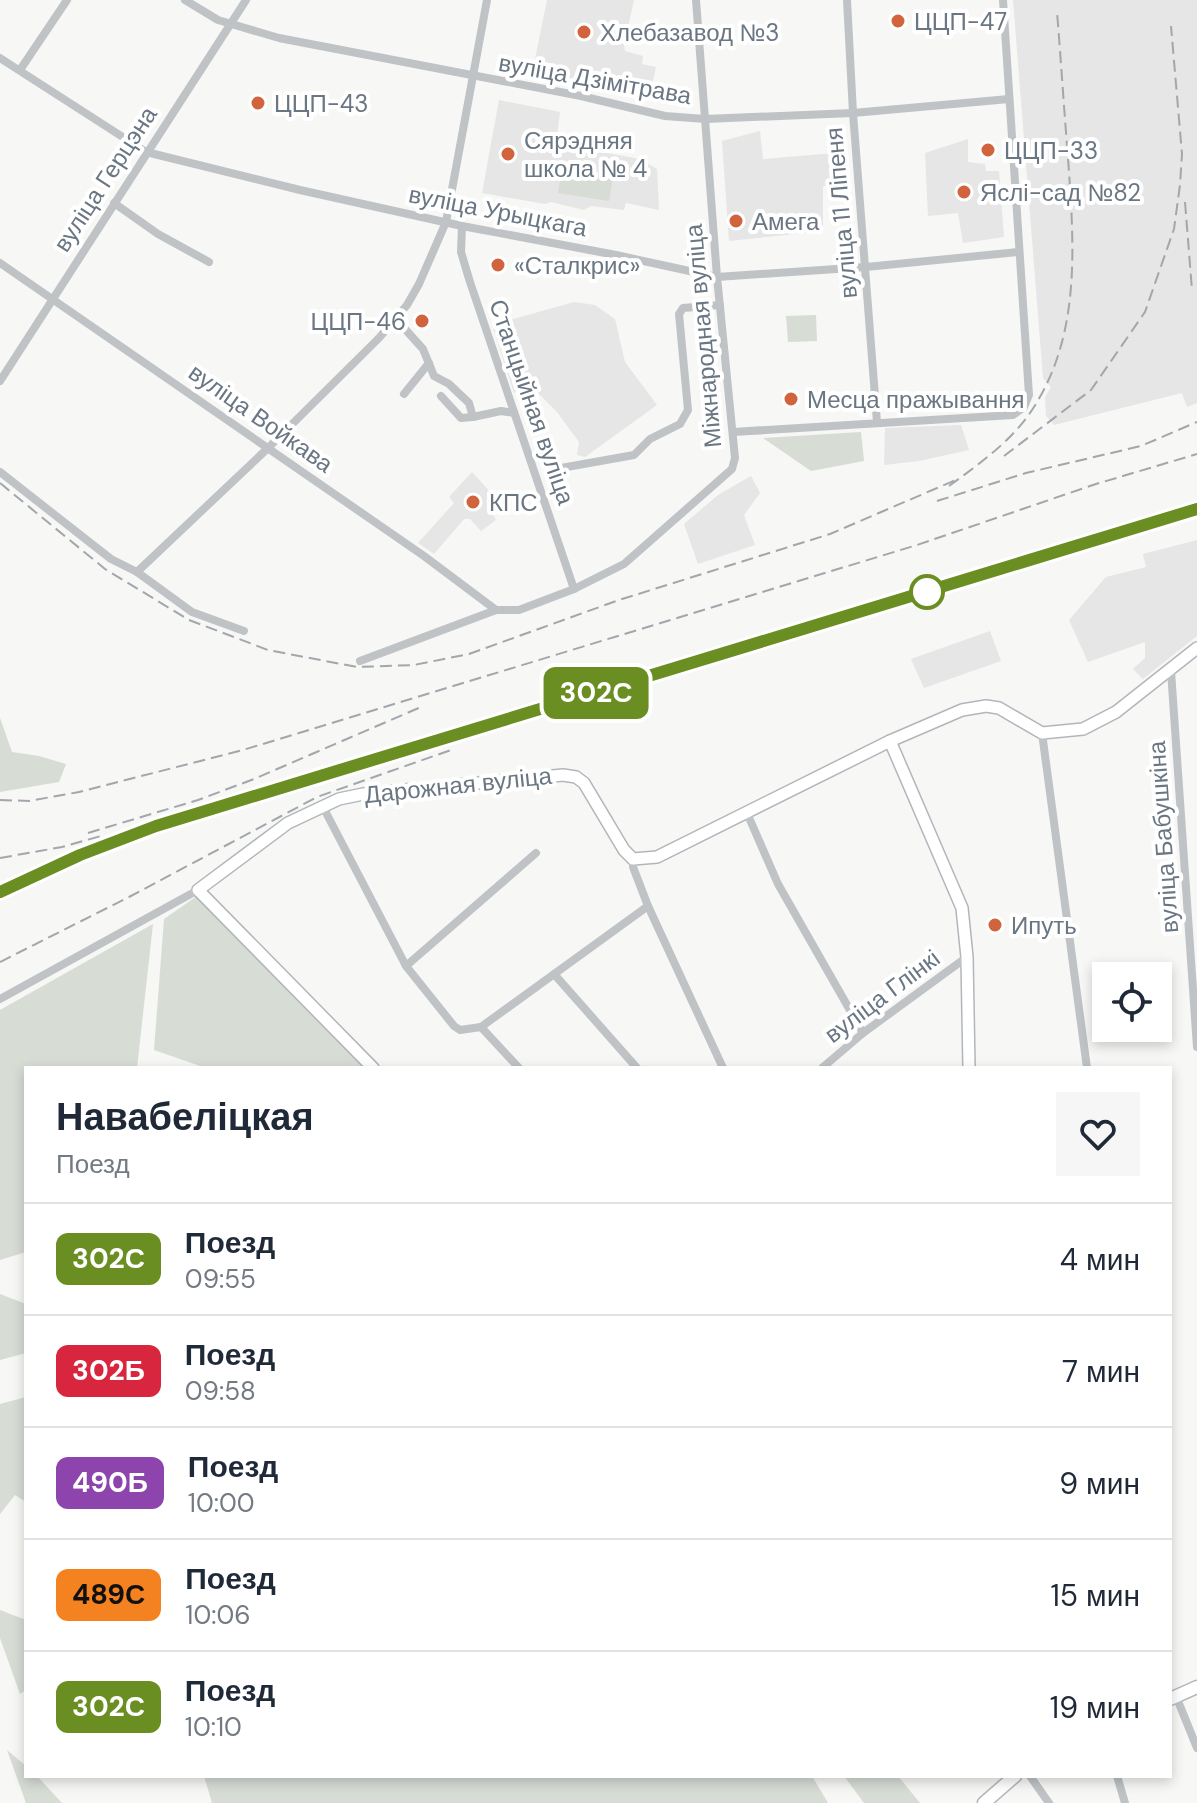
<!DOCTYPE html>
<html lang="ru">
<meta charset="utf-8">
<style>
:root{--surface:#fff;--page:#f6f6f7;--text:#1f2937;--muted:#747a83;--line:#e0e1e3}
body{margin:0;font-family:"DM Sans",sans-serif;background:var(--page);color:var(--text);height:100vh;display:flex;flex-direction:column;font-size:30px;white-space:nowrap}
*{box-sizing:border-box;margin:0}
p{font-size:26px;color:var(--muted)}
.icon{flex:none;width:44px;height:44px;fill:none;stroke:currentColor;stroke-width:2;stroke-linecap:round;stroke-linejoin:round}
.map{position:relative;flex:1;overflow:hidden}
.side{position:absolute;left:24px;top:1066px;width:1148px;height:712px;display:flex;flex-direction:column;background:var(--surface);border-radius:0px;box-shadow:0 4px 12px #0003}
.side>*{flex:none}
.badge{padding:0 16px;border-radius:12px;font-size:28px;line-height:52px}
.controls{position:absolute;left:1092px;top:962px;display:grid;gap:16px}
.controls a{display:grid;place-items:center;width:80px;height:80px;border-radius:0px;background:var(--surface);box-shadow:0 4px 12px #0003;font-size:40px}
.map>.badge{position:absolute;translate:-50% -50%;box-shadow:0 0 0 4px #fff}
.round{display:grid;place-items:center;flex:none;width:84px;height:84px;border-radius:0px;background:var(--page)}
.summary{display:flex;align-items:center;justify-content:space-between;height:136px;padding:0 32px}
h1{font-size:38px;font-weight:700;line-height:60px}
ul{padding:0;list-style:none}
li{display:flex;align-items:center;gap:24px;height:112px;padding:0 32px;border-top:2px solid var(--line)}
li div{flex:1}
li b{display:block;font-size:30px}
li em{font-style:normal}
li .badge{min-width:88px;font-weight:700;text-align:center}
.map>svg:first-child{display:block}
.built{fill:#e5e6e5}
.green{fill:#d7dcd5}
.lines{fill:none;stroke-linecap:round;stroke-linejoin:round}
.secondary-casing{stroke:#b2b6bb;stroke-width:14}
.primary-casing{stroke:#b3b7ba;stroke-width:15}
.street{stroke:#bfc3c6;stroke-width:8}
.secondary{stroke:#fff;stroke-width:11}
.primary{stroke:#fff;stroke-width:12}
.rail{stroke:#a1a7ac;stroke-width:2;stroke-dasharray:12 6;stroke-linecap:butt}
.line-casing{stroke:#fff;stroke-width:18}
.line{stroke:#6b8e23;stroke-width:12}
.poi-dot{fill:#d1643c;stroke:#fff;stroke-width:3}
.stop-dot{fill:#fff;stroke:#6b8e23;stroke-width:4}
.labels{text-anchor:middle;dominant-baseline:central;stroke-width:8;stroke-linejoin:round;paint-order:stroke}
.poi-label{font-size:24px;fill:#6a7783;stroke:#fff;text-anchor:start}
.street-label{font-size:24px;fill:#6a7783;stroke:#fff}
</style>
<div class="map">
<svg width="1197" height="1803" viewBox="0 0 1197 1803">
<rect width="100%" height="100%" fill="#f7f7f5"/>
<g class="built">
<path d="M547,0H634L624,45L625,51L643,56L642,64L656,67L649,99L532,74Z"/>
<path d="M1013,0H1197V403L1187,407L1182,393L1054,425L1046,416L1045,397L1051,387L1043,378Z"/>
<path d="M499,100L560,112L556,144L640,159L657,169L659,210L626,203L624,210L591,206L584,210L551,202L545,204L482,193Z"/>
<path d="M760,131L763,159L847,152L849,185L823,186V231L729,241L722,141Z"/>
<path d="M968,139V162L985,164L986,171H999L1004,237L963,243L958,213L928,216L925,153Z"/>
<path d="M574,302L595,305L615,319L625,362L657,405L585,457L577,455L579,442L557,412L533,388L514,393L492,325Z"/>
<path d="M961,425L969,450L919,461L884,465L885,428Z"/>
<path d="M472,472L492,494L486,501L496,520L481,531L470,519H464L434,554L418,543L454,503L449,497Z"/>
<path d="M751,476L760,493L744,515L755,545L698,564L684,524L718,495Z"/>
<path d="M1197,540V636L1143,679L1133,669L1145,658V642L1088,662L1069,620L1106,577L1146,567L1143,554Z"/>
<path d="M990,631L1001,661L924,688L911,659Z"/>
</g>
<g class="green">
<path d="M562,168L613,177L609,201L558,193Z"/>
<path d="M816,315L817,341L788,342L786,316Z"/>
<path d="M861,432L864,461L811,471L763,438Z"/>
<path d="M0,718L12,752L39,756L66,764L59,782L0,792Z"/>
<path d="M197,896L366,1068H206L154,1050L164,919Z"/>
<path d="M153,924L137,1068H26V1252L0,1260V1010Z"/>
<path d="M0,1294L26,1304V1353L0,1360Z"/>
<path d="M26,1397V1502L15,1495L0,1514V1404Z"/>
<path d="M0,1610L26,1620V1690L20,1694L0,1638Z"/>
<path d="M7,1750L26,1766V1776H37L62,1803H26Z"/>
<path d="M204,1776H812L828,1803H212Z"/>
<path d="M844,1776H898L920,1803H864Z"/>
</g>
<g class="lines">
<g class="secondary-casing">
<g id="secondary">
<path d="M890,741L962,908L967,957L969,1068"/>
<path d="M373,1068L198,890L288,823L339,799L363,794L563,775L576,777L584,783L624,850L633,859L657,857L890,741L962,710L986,706L999,708L1042,733L1083,729L1116,712L1197,648"/>
</g>
</g>
<g class="primary-casing">
<g id="primary">
<path d="M1170,1699L1197,1687"/>
<path d="M984,1803L1015,1776"/>
</g>
</g>
<g class="street">
<path d="M185,0L218,20L279,38L581,96L665,116L705,119L853,113L1009,99"/>
<path d="M847,0L853,113L877,422"/>
<path d="M0,58L146,152L300,190L462,226L616,255L717,277L866,267L1019,252"/>
<path d="M20,70L67,0"/>
<path d="M114,203L158,234L209,262"/>
<path d="M462,226L461,252L470,282L574,589"/>
<path d="M0,263L424,556L496,610"/>
<path d="M396,319L423,349L434,376L449,384L469,403L473,417L501,411L514,413"/>
<path d="M0,381L246,0"/>
<path d="M404,394L429,363"/>
<path d="M441,396L461,418L473,417"/>
<path d="M733,432L1013,415L1024,407L1029,395L1003,0"/>
<path d="M550,470L634,455L650,439L680,424L688,410L679,314L683,308L720,305"/>
<path d="M0,472L111,559L137,572L192,612L244,631"/>
<path d="M137,572L267,449L379,338L407,305L419,284L446,222L487,0"/>
<path d="M360,661L496,610H519L574,589L624,564L732,469L735,458L717,277L696,0"/>
<path d="M1171,671L1197,1047"/>
<path d="M1042,733L1087,1068"/>
<path d="M322,805L406,966L454,1026L460,1030L481,1027L519,1068"/>
<path d="M747,813L778,884L863,1033"/>
<path d="M633,859V867L648,906L723,1068"/>
<path d="M406,966L536,853"/>
<path d="M554,974L637,1068"/>
<path d="M0,999L198,890"/>
<path d="M481,1027L648,906"/>
<path d="M822,1068L863,1033L967,957"/>
<path d="M1176,1696L1197,1748"/>
<path d="M1030,1776L1049,1803"/>
<path d="M1117,1776L1125,1803"/>
</g>
<use href="#secondary" class="secondary"/>
<use href="#primary" class="primary"/>
<g class="rail">
<path d="M1185,202L1192,290"/>
<path d="M1004,456L1091,390L1145,312L1174,229L1180,185L1182,154L1171,26"/>
<path d="M0,483L105,569L189,620L268,650L357,667L414,665L469,654L619,600L830,534L958,479"/>
<path d="M949,486C979,464 1009,443 1030,413C1082,337 1074,245 1068,158C1064,109 1061,61 1057,12"/>
<path d="M937,501L1026,473L1141,446L1197,422"/>
<path d="M0,800L29,801L79,792L243,750L917,545L1096,484L1197,454"/>
<path d="M88,833L198,800L254,779L421,707"/>
<path d="M0,858L62,847L101,836"/>
<path d="M0,892L80,855L156,826L1197,509"/>
<path d="M0,962L129,897L317,797L451,750"/>
</g>
</g>
<g class="lines">
<g class="line-casing">
<path id="line" d="M0,892L80,855L156,826L1197,509"/>
</g>
<use href="#line" class="line"/>
</g>
<g class="poi-dot">
<circle cx="898" cy="21" r="8"/>
<circle cx="584" cy="32" r="8"/>
<circle cx="258" cy="103" r="8"/>
<circle cx="988" cy="150" r="8"/>
<circle cx="508" cy="154" r="8"/>
<circle cx="964" cy="192" r="8"/>
<circle cx="736" cy="221" r="8"/>
<circle cx="498" cy="265" r="8"/>
<circle cx="422" cy="321" r="8"/>
<circle cx="791" cy="399" r="8"/>
<circle cx="473" cy="502" r="8"/>
<circle cx="995" cy="925" r="8"/>
</g>
<circle class="stop-dot" cx="927" cy="592" r="16"/>
<g class="labels">
<g class="poi-label">
<text x="914" y="21">ЦЦП-47</text>
<text x="600" y="32">Хлебазавод №3</text>
<text x="274" y="103">ЦЦП-43</text>
<text x="524" y="140">Сярэдняя<tspan x="524" dy="28">школа № 4</tspan></text>
<text x="1004" y="150">ЦЦП-33</text>
<text x="980" y="192">Яслі-сад №82</text>
<text x="752" y="221">Амега</text>
<text x="514" y="265">«Сталкрис»</text>
<text x="406" y="321" text-anchor="end">ЦЦП-46</text>
<text x="807" y="399">Месца пражывання</text>
<text x="489" y="502">КПС</text>
<text x="1011" y="925">Ипуть</text>
</g>
<g class="street-label">
<text transform="translate(595 79) rotate(10)">вуліца Дзімітрава</text>
<text transform="translate(105 179) rotate(-57)">вуліца Герцэна</text>
<text transform="translate(498 211) rotate(11)">вуліца Урыцкага</text>
<text transform="translate(841 213) rotate(-95)">вуліца 11 Ліпеня</text>
<text transform="translate(703 336) rotate(-95)">Міжнародная вуліца</text>
<text transform="translate(532 402) rotate(71)">Станцыйная вуліца</text>
<text transform="translate(261 418) rotate(35)">вуліца Войкава</text>
<text transform="translate(458 785) rotate(-6)">Дарожная вуліца</text>
<text transform="translate(1163 837) rotate(-94)">вуліца Бабушкіна</text>
<text transform="translate(882 996) rotate(-37)">вуліца Глінкі</text>
</g>
</g>
</svg>
<div class="controls">
<a><svg class="icon" aria-label="locate" viewBox="0 0 24 24"><circle cx="12" cy="12" r="6"/><path d="M12 2v4M12 18v4M2 12h4M18 12h4"/></svg></a>
</div>
<b class="badge" style="left:596px;top:693px;background:#6b8e23;color:#fff">302С</b>
<section class="side">
<div class="summary"><div><h1>Навабеліцкая</h1><p>Поезд</p></div><a class="round"><svg class="icon" aria-label="heart" viewBox="0 0 24 24"><path d="M12 20l-8-8c-3-5 5-10 8-4 3-6 11-1 8 4z"/></svg></a></div>
<ul>
<li><span class="badge" style="background:#6b8e23;color:#fff">302С</span><div><b>Поезд</b><p>09:55</p></div><em>4 мин</em></li>
<li><span class="badge" style="background:#d7263d;color:#fff">302Б</span><div><b>Поезд</b><p>09:58</p></div><em>7 мин</em></li>
<li><span class="badge" style="background:#8e44ad;color:#fff">490Б</span><div><b>Поезд</b><p>10:00</p></div><em>9 мин</em></li>
<li><span class="badge" style="background:#f58220;color:#111">489С</span><div><b>Поезд</b><p>10:06</p></div><em>15 мин</em></li>
<li><span class="badge" style="background:#6b8e23;color:#fff">302С</span><div><b>Поезд</b><p>10:10</p></div><em>19 мин</em></li>
</ul>
</section>
</div>
